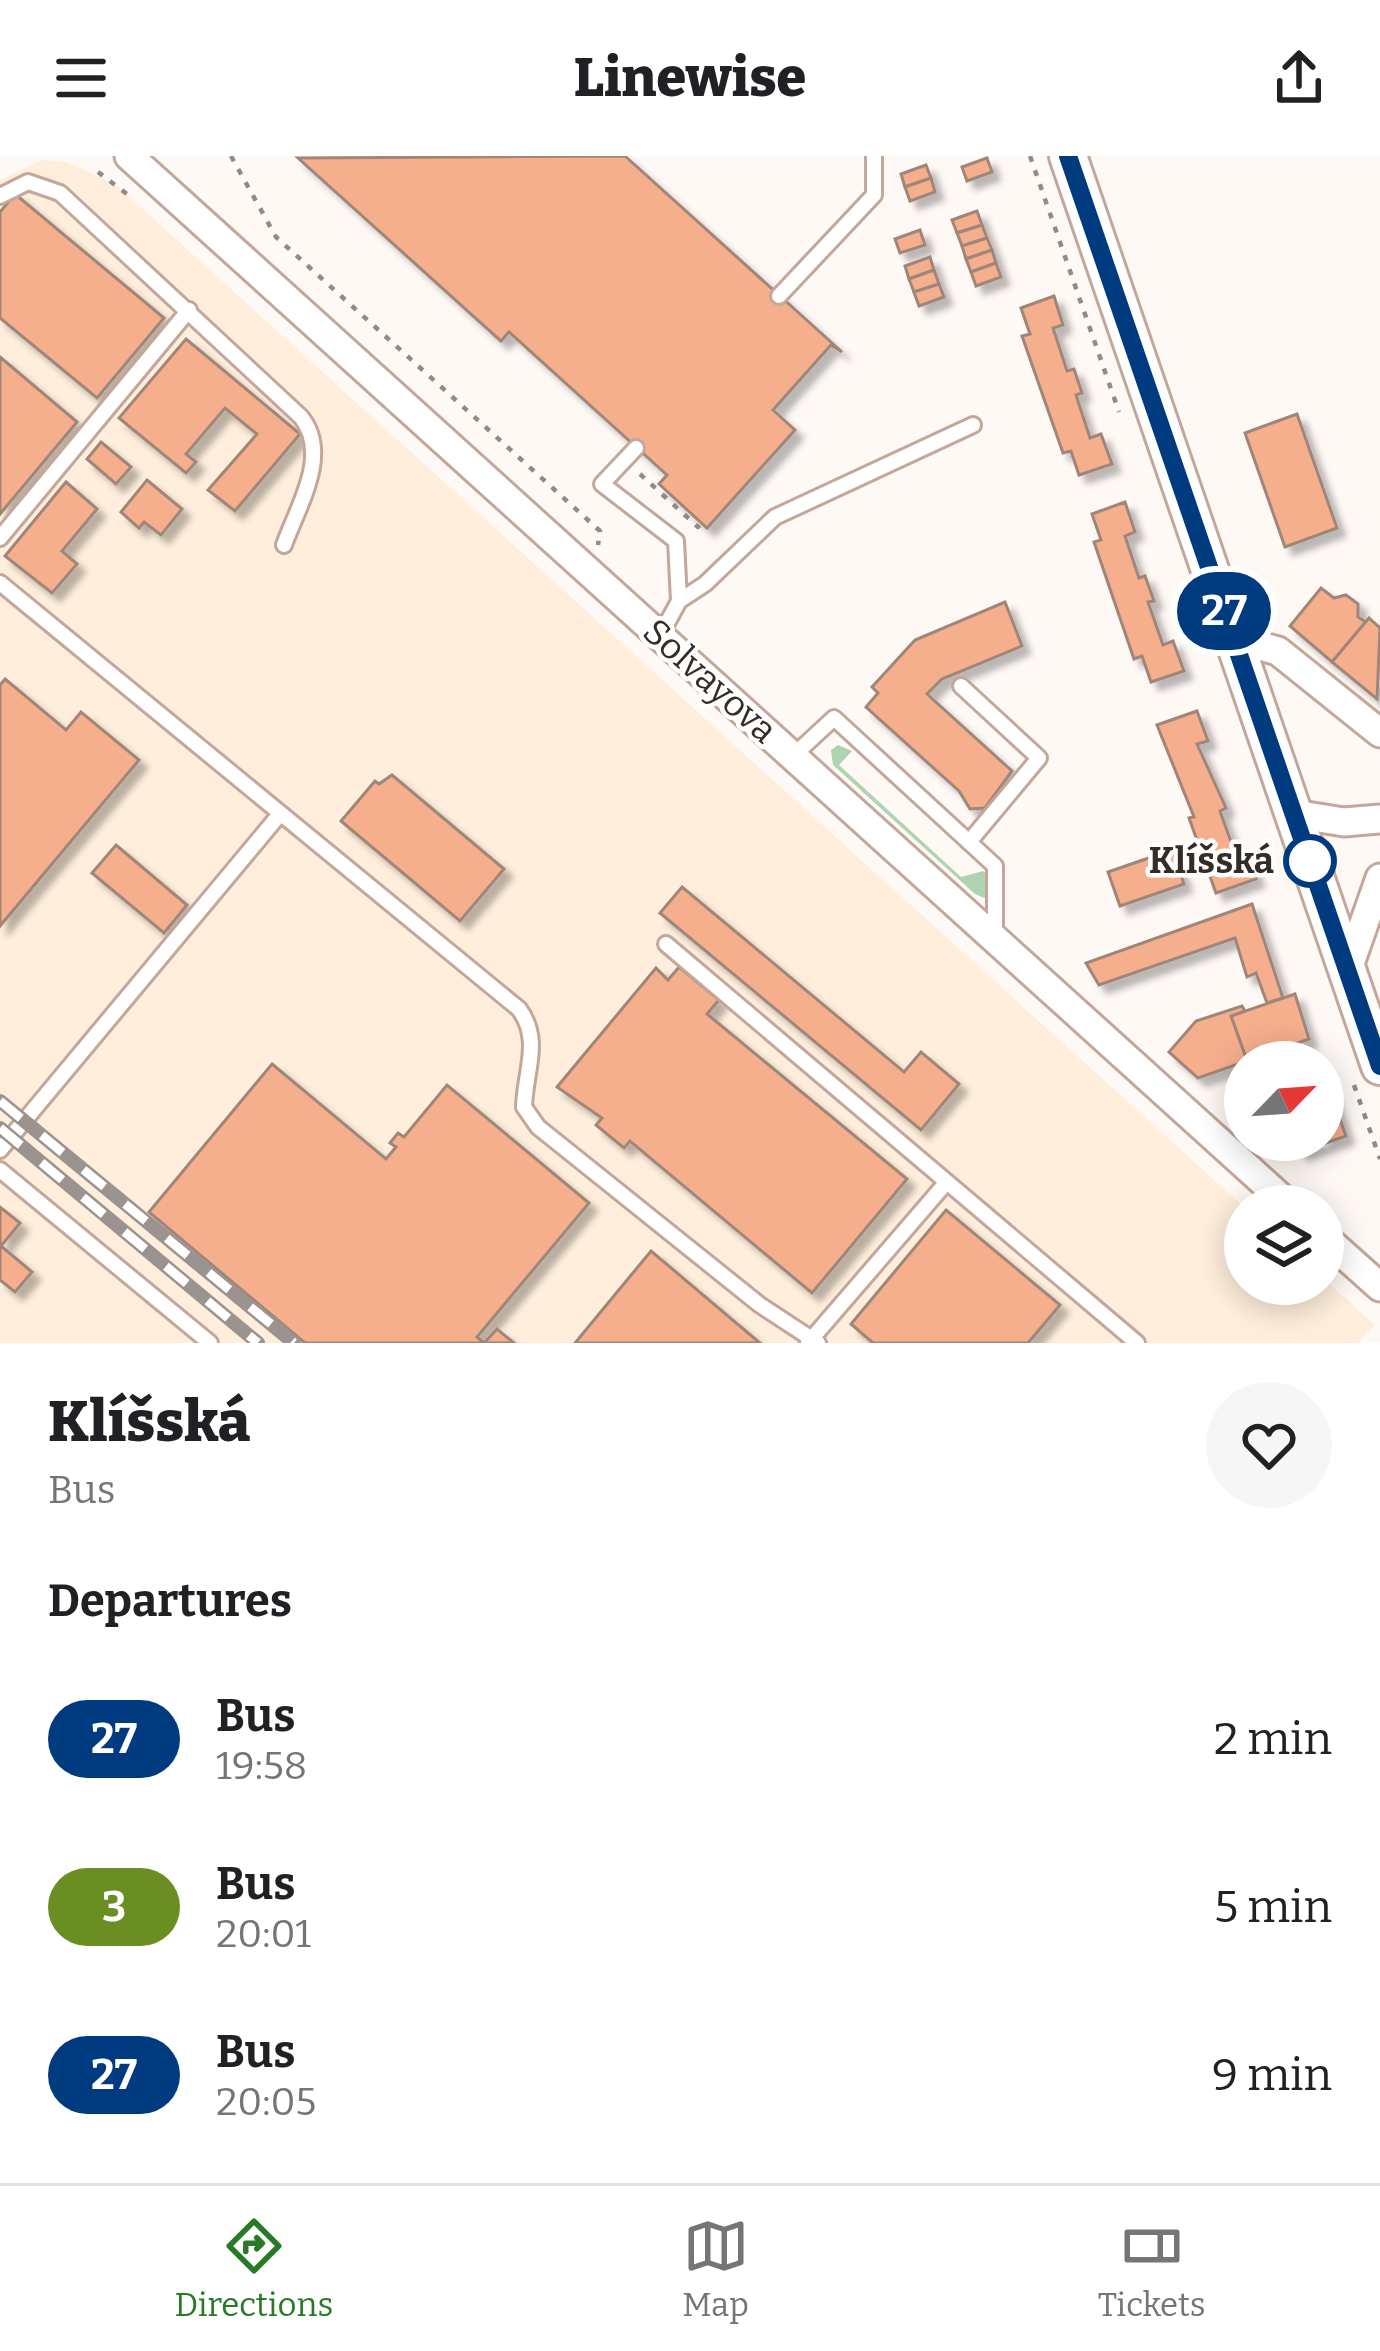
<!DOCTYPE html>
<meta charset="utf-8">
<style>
:root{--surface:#fff;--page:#f6f6f6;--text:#202124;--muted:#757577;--line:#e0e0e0;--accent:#287a26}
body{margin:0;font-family:Bitter,serif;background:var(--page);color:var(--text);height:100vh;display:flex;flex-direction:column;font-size:45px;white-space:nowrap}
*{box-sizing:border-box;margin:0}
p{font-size:39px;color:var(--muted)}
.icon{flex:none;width:66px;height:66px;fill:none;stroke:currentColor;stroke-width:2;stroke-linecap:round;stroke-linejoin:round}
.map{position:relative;height:1187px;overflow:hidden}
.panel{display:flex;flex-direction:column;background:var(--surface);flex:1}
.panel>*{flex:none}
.badge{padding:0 24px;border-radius:39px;font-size:42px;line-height:78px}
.needle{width:78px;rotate:65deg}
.fabs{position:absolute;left:1224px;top:885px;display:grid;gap:24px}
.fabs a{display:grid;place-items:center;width:120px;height:120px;border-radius:50%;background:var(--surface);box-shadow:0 6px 30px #0003;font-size:60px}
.map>.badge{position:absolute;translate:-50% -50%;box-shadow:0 0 0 6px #fff}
h2{padding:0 48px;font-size:45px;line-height:108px}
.round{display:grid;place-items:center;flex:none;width:126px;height:126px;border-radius:63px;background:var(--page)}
.headline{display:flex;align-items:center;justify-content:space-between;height:204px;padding:0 48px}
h1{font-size:57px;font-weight:800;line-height:90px}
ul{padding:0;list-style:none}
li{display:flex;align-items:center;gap:36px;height:168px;padding:0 48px}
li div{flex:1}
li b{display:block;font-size:45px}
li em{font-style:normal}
li .badge{min-width:132px;font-weight:700;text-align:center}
header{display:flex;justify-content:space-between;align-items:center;height:156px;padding:0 48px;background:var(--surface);font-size:54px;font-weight:800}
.dock{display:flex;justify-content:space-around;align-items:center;height:168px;border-top:3px solid var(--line);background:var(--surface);font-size:33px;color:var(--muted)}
.dock a{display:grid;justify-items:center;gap:6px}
.dock .active{color:var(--accent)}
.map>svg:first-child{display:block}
.industrial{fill:#feeedb}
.green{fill:#afd4b3}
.building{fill:#f6af8d;stroke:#a08679;stroke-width:3;filter:url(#shadow)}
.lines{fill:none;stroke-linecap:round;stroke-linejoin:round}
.service-casing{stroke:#c3a79a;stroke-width:20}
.minor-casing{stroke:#c3a79a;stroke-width:33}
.tertiary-casing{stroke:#c3a79a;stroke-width:42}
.path{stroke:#928a86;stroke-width:4.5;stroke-dasharray:6 9;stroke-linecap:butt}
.service{stroke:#fff;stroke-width:14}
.minor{stroke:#fff;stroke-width:27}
.tertiary{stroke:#fff;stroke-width:36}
.rail-casing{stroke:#9b938f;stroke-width:14}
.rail{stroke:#fff;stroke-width:9;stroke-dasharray:27;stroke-linecap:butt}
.line-casing{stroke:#fff;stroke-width:27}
.line{stroke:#003b80;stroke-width:18}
.stop-dot{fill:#fff;stroke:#003b80;stroke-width:6}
.labels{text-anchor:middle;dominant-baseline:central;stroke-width:9;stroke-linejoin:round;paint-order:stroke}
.street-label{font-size:36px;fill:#362c26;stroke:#fff}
.stop-label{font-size:36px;font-weight:bold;fill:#362c26;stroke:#fff;text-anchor:end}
</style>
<header><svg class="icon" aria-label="menu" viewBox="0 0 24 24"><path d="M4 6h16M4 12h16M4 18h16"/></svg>Linewise<svg class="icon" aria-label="share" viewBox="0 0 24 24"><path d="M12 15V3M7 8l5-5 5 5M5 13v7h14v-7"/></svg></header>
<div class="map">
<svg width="1380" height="1187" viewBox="0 0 1380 1187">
<defs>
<filter id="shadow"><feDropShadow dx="8" dy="8" stdDeviation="3" flood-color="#0004"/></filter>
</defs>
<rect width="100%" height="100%" fill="#fff9f6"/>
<path class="industrial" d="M42,4L66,6L114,27L1245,1052V1128H1323V1122L1375,1169L1358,1187H0V24Z"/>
<path class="green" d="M838,589L852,595L839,609L961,721L983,715L993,724L991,738L984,742L975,738L833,609L831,594Z"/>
<g class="building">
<path d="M625,0L842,196L831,189L773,254L795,274L707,372L659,328L667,319L509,176L501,185L298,2Z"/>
<path d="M987,2L992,16L967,25L962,11Z"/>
<path d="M926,9L931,22L905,31L901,18Z"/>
<path d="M931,22L935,36L910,45L905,31Z"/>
<path d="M15,38L164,162L97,242L0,162V56Z"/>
<path d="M977,55L982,69L957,77L952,64Z"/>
<path d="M982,69L987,82L962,90L957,77Z"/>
<path d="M920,74L925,89L900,97L895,83Z"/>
<path d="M987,82L992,94L966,103L962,90Z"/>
<path d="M992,94L996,107L971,116L966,103Z"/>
<path d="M930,101L934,114L909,123L905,110Z"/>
<path d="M996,107L1001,121L976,130L971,116Z"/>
<path d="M934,114L939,128L914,136L909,123Z"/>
<path d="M939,128L944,141L919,150L914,136Z"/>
<path d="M1054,140L1063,169L1053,172L1067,215L1074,213L1082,237L1076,239L1090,282L1101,278L1112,308L1079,319L1071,295L1063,297L1022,180L1030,178L1021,152Z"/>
<path d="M186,183L300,278L235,355L208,334L257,278L225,252L186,298L196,306L186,317L119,262Z"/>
<path d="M0,201L77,266L0,358Z"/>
<path d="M1297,258L1337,372L1285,391L1245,277Z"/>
<path d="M101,286L131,311L116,328L87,303Z"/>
<path d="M147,324L182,353L161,379L144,366L139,372L121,356Z"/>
<path d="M66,326L97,353L62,395L77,408L52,437L5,400Z"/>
<path d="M1125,346L1135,376L1125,380L1139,422L1145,420L1154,445L1148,446L1163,489L1173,485L1184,515L1151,526L1142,500L1134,503L1094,386L1101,384L1092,358Z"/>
<path d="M1321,432L1334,442L1346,439L1358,448V461L1366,466L1332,506L1290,470Z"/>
<path d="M1005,446L1022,490L942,523L927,538L1012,615L985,652L970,653L959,635L866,551L878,537L872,531L915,484Z"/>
<path d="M1369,462L1380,472L1377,543L1332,506Z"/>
<path d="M5,523L66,574L81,556L139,604L0,770V529Z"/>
<path d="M1197,555L1208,585L1197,588L1226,652L1220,655L1235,697L1246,694L1256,723L1216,737L1189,662L1194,661L1157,569Z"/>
<path d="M392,619L504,713L460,765L341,665L375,625L379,628Z"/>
<path d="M116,689L187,749L164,777L92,717Z"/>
<path d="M1172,694L1184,728L1120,750L1108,716Z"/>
<path d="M682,731L904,916L921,896L959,928L921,974L660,757Z"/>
<path d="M1252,748L1283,842L1267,847L1256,817L1247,821L1235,782L1099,829L1086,807Z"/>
<path d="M679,811L719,844L707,858L907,1023L812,1137L630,985L624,992L596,969L602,962L557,931L656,812L668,824Z"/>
<path d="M1295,838L1309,883L1247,905L1231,860Z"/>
<path d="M1242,850L1245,855L1231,860L1247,905L1198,922L1169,896L1196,865Z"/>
<path d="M272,908L386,1003L396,991L390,987L398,977L404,981L447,929L589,1047L477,1181L484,1187L497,1173L514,1187H305L149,1056Z"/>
<path d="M1323,916L1346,980L1300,996L1296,984H1323Z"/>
<path d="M0,1051L20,1067L1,1090L32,1116L15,1136L0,1124Z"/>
<path d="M946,1054L1060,1149L1028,1187H873L851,1168Z"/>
<path d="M651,1095L760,1187H575Z"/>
</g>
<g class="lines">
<g class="service-casing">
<g id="service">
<path d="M0,40L28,26L60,37L301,261C331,298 298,350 284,389"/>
<path d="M779,140L874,39V0"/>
<path d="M636,292L602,328L676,385L679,445"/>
<path d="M0,382L189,154"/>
<path d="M0,427L519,853C542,884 525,915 524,951L538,971L760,1149L818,1187"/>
<path d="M660,480L679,445L705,428L775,361L973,269"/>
<path d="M961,530L1039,602L969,686"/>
<path d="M793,600L834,562L995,710V783"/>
<path d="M666,788L1137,1187"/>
<path d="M0,994L280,658"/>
<path d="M0,1014L210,1187"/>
<path d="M808,1187L945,1028"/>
</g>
</g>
<g class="minor-casing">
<g id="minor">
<path d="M129,0L1290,1050"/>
<path d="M1234,483L1278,495L1380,577"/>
<path d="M1294,658L1344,666L1380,663"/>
<path d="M1347,816L1380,722"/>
<path d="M1323,1080L1380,1131"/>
</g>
</g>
<g class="tertiary-casing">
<path id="tertiary" d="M1068,0L1380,910"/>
</g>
<g class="path">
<path d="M231,0L276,81L600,375L598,389"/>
<path d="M1030,0L1119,256"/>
<path d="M98,16L127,38"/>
<path d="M640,318L698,371L702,367"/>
<path d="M1354,929L1380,1003"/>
</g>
<use href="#service" class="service"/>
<use href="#minor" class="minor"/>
<use href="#tertiary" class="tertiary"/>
<g class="rail-casing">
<g id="rail">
<path d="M0,945L294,1187"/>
<path d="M0,972L258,1187"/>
</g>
</g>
<use href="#rail" class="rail"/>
</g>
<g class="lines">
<g class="line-casing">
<path id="line" d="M1068,0L1380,910"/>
</g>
<use href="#line" class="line"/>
</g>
<circle class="stop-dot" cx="1310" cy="705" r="24"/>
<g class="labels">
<g class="street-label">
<text transform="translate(710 525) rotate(42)">Solvayova</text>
</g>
<g class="stop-label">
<text x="1274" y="705">Klíšská</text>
</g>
</g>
</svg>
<div class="fabs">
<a><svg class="needle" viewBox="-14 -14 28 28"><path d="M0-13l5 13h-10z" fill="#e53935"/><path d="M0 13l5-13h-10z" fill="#757577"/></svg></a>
<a><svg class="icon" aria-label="layers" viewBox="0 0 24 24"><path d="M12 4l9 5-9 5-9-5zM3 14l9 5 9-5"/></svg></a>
</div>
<b class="badge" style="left:1224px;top:455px;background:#003b80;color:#fff">27</b>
</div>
<section class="panel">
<div class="headline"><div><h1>Klíšská</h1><p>Bus</p></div><a class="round"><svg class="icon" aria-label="heart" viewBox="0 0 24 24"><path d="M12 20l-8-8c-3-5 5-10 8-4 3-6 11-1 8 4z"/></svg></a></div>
<h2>Departures</h2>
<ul>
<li><span class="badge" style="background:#003b80;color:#fff">27</span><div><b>Bus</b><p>19:58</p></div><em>2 min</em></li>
<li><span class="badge" style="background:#6b8e23;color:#fff">3</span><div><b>Bus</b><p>20:01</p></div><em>5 min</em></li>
<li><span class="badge" style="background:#003b80;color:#fff">27</span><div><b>Bus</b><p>20:05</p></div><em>9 min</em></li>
</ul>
</section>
<nav class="dock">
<a class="active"><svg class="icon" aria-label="directions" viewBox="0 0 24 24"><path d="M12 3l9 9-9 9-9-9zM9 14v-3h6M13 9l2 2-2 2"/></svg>Directions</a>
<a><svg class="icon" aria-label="map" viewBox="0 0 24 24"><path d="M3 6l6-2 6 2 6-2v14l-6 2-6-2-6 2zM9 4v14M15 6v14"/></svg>Map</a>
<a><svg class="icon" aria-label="tickets" viewBox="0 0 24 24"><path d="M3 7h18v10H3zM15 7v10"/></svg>Tickets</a>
</nav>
